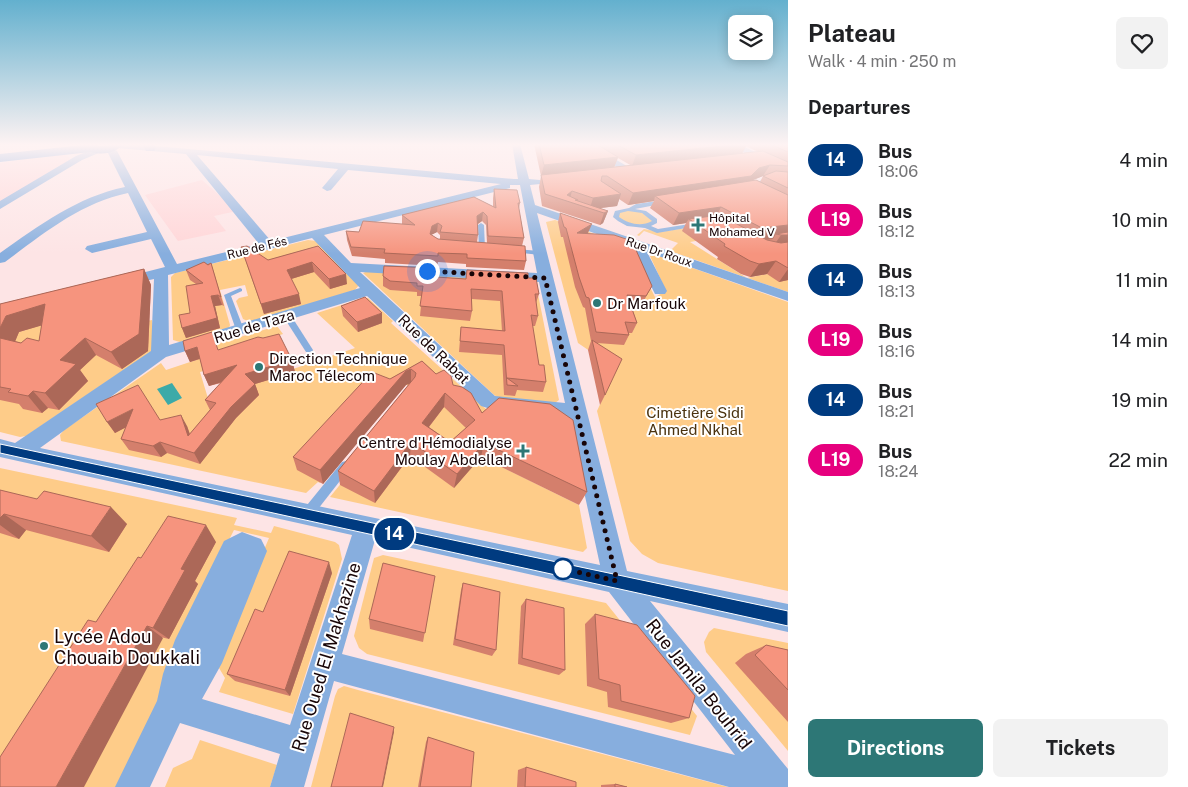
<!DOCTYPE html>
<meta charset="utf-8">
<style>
:root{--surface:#fff;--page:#f2f2f2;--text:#202124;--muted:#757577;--accent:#2d7776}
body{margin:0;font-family:"Public Sans",sans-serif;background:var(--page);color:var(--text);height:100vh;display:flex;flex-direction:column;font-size:19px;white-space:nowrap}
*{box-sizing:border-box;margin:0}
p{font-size:16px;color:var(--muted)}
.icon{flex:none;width:28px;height:28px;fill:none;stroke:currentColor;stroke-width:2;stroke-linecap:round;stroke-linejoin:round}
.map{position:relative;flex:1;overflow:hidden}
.details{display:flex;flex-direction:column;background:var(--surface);width:400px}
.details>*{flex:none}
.badge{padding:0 10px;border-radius:16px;font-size:18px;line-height:32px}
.tools{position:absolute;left:728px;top:15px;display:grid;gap:10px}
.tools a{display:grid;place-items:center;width:45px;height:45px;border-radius:8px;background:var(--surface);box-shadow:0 2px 12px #0003;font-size:25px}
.you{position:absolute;width:25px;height:25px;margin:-12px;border:4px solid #fff;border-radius:50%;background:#1a73e8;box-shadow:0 0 0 8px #1a73e833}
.map>.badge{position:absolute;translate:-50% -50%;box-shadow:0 0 0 2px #fff}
h2{padding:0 20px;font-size:19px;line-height:45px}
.round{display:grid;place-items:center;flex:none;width:52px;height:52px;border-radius:8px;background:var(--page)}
.head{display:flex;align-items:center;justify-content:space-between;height:85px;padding:0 20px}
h1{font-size:24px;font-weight:700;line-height:38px}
.button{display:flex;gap:10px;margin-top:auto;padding:10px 20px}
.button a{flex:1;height:58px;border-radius:8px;background:var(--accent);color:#fff;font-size:20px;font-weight:700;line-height:58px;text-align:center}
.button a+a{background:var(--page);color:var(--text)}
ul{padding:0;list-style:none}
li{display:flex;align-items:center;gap:15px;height:60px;padding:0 20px}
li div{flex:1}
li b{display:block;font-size:19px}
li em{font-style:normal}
li .badge{min-width:55px;font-weight:700;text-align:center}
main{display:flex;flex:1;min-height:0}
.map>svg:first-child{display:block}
.built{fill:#ffd5d7}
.green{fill:#fecc89;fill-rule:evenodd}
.water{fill:#3caaa8}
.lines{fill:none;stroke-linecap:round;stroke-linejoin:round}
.lane{fill:#87aede;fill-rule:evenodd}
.street{fill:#87aede;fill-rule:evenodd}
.secondary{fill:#528ed5;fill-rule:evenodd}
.wall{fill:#d47f6c;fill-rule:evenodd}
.shaded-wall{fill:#ac6858}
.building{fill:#f6947e;stroke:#ac6858;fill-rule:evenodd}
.line{fill:#003b80;stroke:#fff}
.walk{stroke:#180507;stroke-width:5;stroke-dasharray:0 9}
.poi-dot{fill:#2d7776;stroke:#fff;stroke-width:2}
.stop-dot{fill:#fff;stroke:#003b80;stroke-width:2.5}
.labels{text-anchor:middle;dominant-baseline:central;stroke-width:4;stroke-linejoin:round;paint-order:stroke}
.far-poi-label{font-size:12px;fill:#180507;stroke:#fff;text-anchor:start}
.far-street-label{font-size:12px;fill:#180507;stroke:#fff}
.poi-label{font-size:15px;fill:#180507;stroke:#fff;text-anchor:start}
.street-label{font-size:15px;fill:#180507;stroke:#fff}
.park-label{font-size:15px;fill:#4a320e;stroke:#fff}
.near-poi-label{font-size:18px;fill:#180507;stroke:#fff;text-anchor:start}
.near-street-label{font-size:18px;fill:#180507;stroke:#fff}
</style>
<main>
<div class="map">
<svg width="788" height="787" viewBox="0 0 788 787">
<rect width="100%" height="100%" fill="#fde4e5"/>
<g class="built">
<path d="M56,154L65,155L70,158L69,163L0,202V163Z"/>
<path d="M202,180L237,211L214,216L226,231L178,241L145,195Z"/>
</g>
<g class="green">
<path d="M625,210L641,212L653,221L649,224L633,225L618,218V213Z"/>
<path d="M555,220L629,246L655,297L666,291L650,256H659L788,302V591L658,563L642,554L630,541L597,411L616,369L578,343L546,222Z"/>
<path d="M712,224L719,237L690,242L747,278L767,274L788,280V292L670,251L678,243L644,231L639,236L637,235L644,229L660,232Z"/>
<path d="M308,240L317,241L359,285L355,290L250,322L243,319L236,301L239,298L248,296L245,285L220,290L230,325L229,328L180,342L173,340L171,277L175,273Z"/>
<path d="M368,271L529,280L536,284L559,400L555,403L499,398L494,395L363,273Z"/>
<path d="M364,298H368L393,321L391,323L486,409L496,411L464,441L490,461L579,505L587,548L583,552L330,497L414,393L406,384L320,483L318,482L306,493L61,441L60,435L64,430L161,363L166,370L196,360L193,351L277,326L283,334L277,336L293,369L355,348L317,313ZM225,365L232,391L210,405L200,372Z"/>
<path d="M152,320L155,349L26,436L20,437L0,432V371L18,332L26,330V328L57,322H142Z"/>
<path d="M0,468L237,518L234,525L271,533L274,526L335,542L339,545L342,559L293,714L219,692L225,678L216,663L269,538L234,530L180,637L165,696L120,787H0Z"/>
<path d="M383,555L606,603L697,716L690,735L367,654L359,648L354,636L374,558Z"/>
<path d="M714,628L788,643V751L706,652L704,642L709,632Z"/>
<path d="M344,686L358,690L728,787H311L335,696L338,689Z"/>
<path d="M200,740L277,765L270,787H165L173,768L192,759Z"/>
</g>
<path class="water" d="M172,383L182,398L168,405L157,389Z"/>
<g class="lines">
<g class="lane">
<path d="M767,178H776L788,181V183C773,180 763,181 751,190L747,189L757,182Z"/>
<path d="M664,200L666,201V203L635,209L646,211L657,219V223L651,226L658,229L696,223L699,225L698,226L657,233L645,228L627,226L618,221L613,217L615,211L629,208L636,204ZM628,211L642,213L652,221C641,227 629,224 619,217L620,213Z"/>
<path d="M481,223L484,225L485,249L482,251L479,249L478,225Z"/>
<path d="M515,249L540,251L543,253L540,255L513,252V250Z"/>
<path d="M240,288L242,289V291L231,296L244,330L240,332L236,330L224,295Z"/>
<path d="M284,314H290L313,350L312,352H306L283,316Z"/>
<path d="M346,461L350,462L351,465L350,468L311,518L307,519L303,518L302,514L303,510L342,462Z"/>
</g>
<g class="street">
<path d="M113,144H135L514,179H518L512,144H520L529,179L540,180L541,182L540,184L530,185L535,205L788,292V301L647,252L667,291L665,294H655L631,246L537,213L627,571L788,604V632L650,601L788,769V787H729L334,681L304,787H270L280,754L180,723L150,787H115L157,701L163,674L175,640L224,541L242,532L261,539L267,551L222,663L202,699L290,725L352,535L0,457V439L15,443L151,351L154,279L123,286L118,285L116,282L118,279L165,267L151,239L92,253L85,249L87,246L147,232L128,193C80,203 43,234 5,262L0,263V253C40,225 77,197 125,187L108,153L103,149L105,147H111L117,151L177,264L259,244L186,154L117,148L114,147ZM197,155L338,169L322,188L327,191L331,190L348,170L501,184L271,241ZM510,185H520L537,273L351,263L324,235L510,188ZM312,238L360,288L169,345L168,275ZM360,272L539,282L565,403L495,396ZM367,296L432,356L481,406L500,412L568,418L600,565L40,448L166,357ZM375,540L609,592L735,755L342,654Z"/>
<path d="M579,144H590L635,171L634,173H626Z"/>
<path d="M727,144H738L788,167V174Z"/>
<path d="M98,147L101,148V152L82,160L0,209V201L76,156Z"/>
</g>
<g class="secondary">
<path d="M92,144L101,146L123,144C115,154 102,155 91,152L0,162V154Z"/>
<path d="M142,144H154L156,148L154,151H146Z"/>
</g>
</g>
<g class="wall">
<path d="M534,144H596L599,146V144H788V280L779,282L767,274L750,277L741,274L717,259L718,257L682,231L686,223L673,225L650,208L654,201L628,205L619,199L617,206L600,208L608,211L603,223L600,225L542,206L539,187L541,176ZM746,146L758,152L742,153ZM618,158L632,166L614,167ZM763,176L760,182L751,181L753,180Z"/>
<path d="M494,189L520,203L519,209L524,238L522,246L526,261L524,270L466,267V264L438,262L437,266L385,263V259L352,256L347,240L346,231L359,232L402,224V215L493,207V198ZM482,221L486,225L487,243L477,242L478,235V224ZM437,232L440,235V240L438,239L431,235Z"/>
<path d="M560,213L588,233V234L652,286L641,306L631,305L637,323L632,333H628L629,335L624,345L597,343L605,395L600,405L588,350L591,341L585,308L583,307L575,287L563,237H561L558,222Z"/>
<path d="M318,246L347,284L330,289L314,272L291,279L301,304L264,314L241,247L268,260Z"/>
<path d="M211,263L224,306L222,305L215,306L220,328L186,338L182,328L190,313L196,284L190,280L186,270Z"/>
<path d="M144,269L151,285L148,351L122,369L96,355L80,370L88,381L59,410L48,408L42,413L23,409L19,404L0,400V304ZM42,325L39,341L21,343L15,341L19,332Z"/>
<path d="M467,270L528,278L539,294L536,303L538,316L535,326H532L539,365L546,382L543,392L517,390L515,396L504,395L502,355L459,352L461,327L502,331L500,301L472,299V311L470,321L420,316L422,296H417V292L390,290L383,286V276L436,277L466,279Z"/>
<path d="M341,306L382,323L358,332L343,316Z"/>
<path d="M219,350L292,360L295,372L255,384L259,395L236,418L200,464L167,453L161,457L129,450L121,439L126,427L115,433L107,422L160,420L187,426L190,434L210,410L205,400L221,383L209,386L204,375L200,359L190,362L185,351Z"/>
<path d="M422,361L436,374L453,385L482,413L587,492L579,505L481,457L454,488L410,456L375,503L340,485L338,471L410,383L406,385L323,484L297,470L293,457L390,379ZM444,407L466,428L450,442L429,427Z"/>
<path d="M0,490L127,524L109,552L26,530L19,539L0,533Z"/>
<path d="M216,542L195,581L198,584L169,639L96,622L141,558Z"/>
<path d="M332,573L290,696L235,681L227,674L263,612Z"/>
<path d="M435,576L423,642L370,629L369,619Z"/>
<path d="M463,583L496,650L492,656L453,645L461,590Z"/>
<path d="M526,599L565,670L559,675L518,664L521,606Z"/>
<path d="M595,614L689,718L671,723L608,707L607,692L587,686L585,624Z"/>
<path d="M766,645L788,650V722L735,663L746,654Z"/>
<path d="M428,737L471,787H418L426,742Z"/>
<path d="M526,767L576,787H517L518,770Z"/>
<path d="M615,784L627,787H601V785Z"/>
</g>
<g class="shaded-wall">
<path d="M741,144H747L742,154L632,166L636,155Z"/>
<path d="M618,157L614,168L541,176L544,165Z"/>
<path d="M770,165L763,176L753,180L744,187L655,196L654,201L628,205L633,193L759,168Z"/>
<path d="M572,191L569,202L567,195Z"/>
<path d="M621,194L617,206L593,209L590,208L593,198Z"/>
<path d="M721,207L715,219H689L686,223L673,225L679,213Z"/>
<path d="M608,211L603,223L600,225L604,213Z"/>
<path d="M483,212L482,221L476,225L477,216Z"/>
<path d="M438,223L437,232L431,235L430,234L432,226Z"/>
<path d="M592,224L588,233L574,242L577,233Z"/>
<path d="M788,225V246L772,248L781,235L776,234L773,239L754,241L762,228Z"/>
<path d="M776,261L767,274L750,277L759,264Z"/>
<path d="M312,262L314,272L288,280L287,270Z"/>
<path d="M144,269L151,285L148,351L122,369L111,352Z"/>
<path d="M788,269V280L779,282Z"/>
<path d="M346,274L347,284L330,289L329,279Z"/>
<path d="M299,294L301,304L264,314L261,304Z"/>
<path d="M218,295L222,305L215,306L220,328L186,338L182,328L211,296Z"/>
<path d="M45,304L57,321L19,332L10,354L0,342V328L6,316Z"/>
<path d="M382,313V323L358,332L357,322Z"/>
<path d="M85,338L96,355L80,370L88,381L59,410L45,393L60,360Z"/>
<path d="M197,347L202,358L190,362L185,351Z"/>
<path d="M292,360L295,372L255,384L259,395L236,418L200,464L194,453L245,374Z"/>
<path d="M237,365L241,376L209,386L204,375Z"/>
<path d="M411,369V383L406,385L323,484L320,470L406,371Z"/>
<path d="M33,391L48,408L42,413L28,396Z"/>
<path d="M445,393L444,407L421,437L422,423Z"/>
<path d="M133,409L140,420L115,433L107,422Z"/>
<path d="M181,415L187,426L194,447L188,436Z"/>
<path d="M160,442L167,453L161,457L153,446Z"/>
<path d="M411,442L410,456L375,503L374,491Z"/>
<path d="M484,443L481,457L454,488L457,474Z"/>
<path d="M111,507L127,524L109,552L91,536Z"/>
<path d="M4,514L26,530L19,539L0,525V518Z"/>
<path d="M206,525L216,542L195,581L198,584L169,639L153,628L181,569Z"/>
<path d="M329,562L332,573L290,696L285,690Z"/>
<path d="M147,626L163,638L84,787H56Z"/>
<path d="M394,727V732L383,787H382Z"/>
</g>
<g class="building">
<path d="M539,144H596L618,157L544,165Z"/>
<path d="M616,144H741L636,155Z"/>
<path d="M770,144H788V152Z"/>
<path d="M763,151L788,162V166L770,165L759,168L751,176L633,193L607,176H602L601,181L621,194L593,198L572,191L567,195L578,200H575L608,211L604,213L545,194L541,175Z"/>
<path d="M776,171L788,172V188L763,176Z"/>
<path d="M756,180L788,195V225L762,228L721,207L679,213L655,196Z"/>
<path d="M494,189L517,190L520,203H518L524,238L488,236L487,216L483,212L477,216L478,235L440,232L442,226L438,223L432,226L430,234L438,239L525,246L526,261L467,258V254L438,253V256L384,253L385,249L351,247L346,231L359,232L363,221L415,225L402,215L474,197L496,208Z"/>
<path d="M560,213L592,224L577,233L614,235L632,241L652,286L646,296L627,295L637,323L625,322L629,335L596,332L589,298L586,297L579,277L566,228L564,227Z"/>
<path d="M720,215L767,240L781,243L788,242V268L776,261L759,264L750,261L724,246L725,244L689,219Z"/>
<path d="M788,232V235H781L776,234Z"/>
<path d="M247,246L268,260L318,246L346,274L329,279L312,262L287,270L299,294L261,304L241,247Z"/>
<path d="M204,262L208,265L211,263L221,297L218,295L211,296L217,318L182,328L179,315L190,313L186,286L203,283L186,270Z"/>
<path d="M384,266L437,268L436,277L466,279L467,270L528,273V278H536L539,294H535L538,316L531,315L539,365H544L546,382L507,378L518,386L507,385L504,345L460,341L461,327L505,331L502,291L471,289L472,311L420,306L423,286H417V283L390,281L383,276Z"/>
<path d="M144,269L139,334L111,352L85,338L60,360L76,364L45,393L33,391L28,396L8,392L11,389L0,387V338L21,343L27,338L39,341L45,304L6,316L0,328V304Z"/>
<path d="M365,297L382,313L357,322L341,306Z"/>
<path d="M212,332L218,350L258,337L263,338L279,334L292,360L245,374L255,384L231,407L194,453L160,442L153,446L121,439L133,409L107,422L96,404L138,385L160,420L181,415L188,436L216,403L205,400L237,365L204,375L197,347L185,351L183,341Z"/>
<path d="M592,340L622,359L605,395Z"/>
<path d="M422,361L436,374L444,370L451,376L453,385L462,387L471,393L482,413L499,398L550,404L573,420L587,492L484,443L457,474L411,442L374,491L338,471L415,377L416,373L411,369L406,371L320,470L293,457L372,372L390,379ZM445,393L475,420L450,442L422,423Z"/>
<path d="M0,490L37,499L44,491L111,507L91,536L4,514L0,518Z"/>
<path d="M168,516L206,525L181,569L185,570L153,628L147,626L56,787H0V757L88,620L96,622L138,557L141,558Z"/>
<path d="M289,551L329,562L285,690L227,674L255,609L263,612Z"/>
<path d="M383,563L435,576L425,633L369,619Z"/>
<path d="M463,583L500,592L496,650L455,639Z"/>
<path d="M526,599L564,608L565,670L522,658Z"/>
<path d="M595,614L637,625L695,696L689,718L621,701L620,685L599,679Z"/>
<path d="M766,645L788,650V690L755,655Z"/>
<path d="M350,713L394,727L382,787H331Z"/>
<path d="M428,737L474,752L471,787H420Z"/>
<path d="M526,767L576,782V787H525Z"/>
<path d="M615,784L627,787H615Z"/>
</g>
<linearGradient id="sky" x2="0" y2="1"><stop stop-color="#63b0ce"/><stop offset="0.57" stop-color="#fef3f3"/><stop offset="1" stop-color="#fef3f3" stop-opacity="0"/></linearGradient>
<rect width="788" height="254" fill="url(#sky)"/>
<path class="line" d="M0,444L788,611V626L0,453Z"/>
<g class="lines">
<path class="walk" d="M427,271L545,278L617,581L559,568L563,569"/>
</g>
<g class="poi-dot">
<path d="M695.5 217.5h5v5h5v5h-5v5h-5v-5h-5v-5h5z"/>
<circle cx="597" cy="303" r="5"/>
<circle cx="259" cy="367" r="5"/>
<path d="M520.5 443.5h5v5h5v5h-5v5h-5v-5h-5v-5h5z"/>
<circle cx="44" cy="646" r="5"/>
</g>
<circle class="stop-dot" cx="563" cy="569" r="10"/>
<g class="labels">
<g class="far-poi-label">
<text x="709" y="218">Hôpital<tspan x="709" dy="14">Mohamed V</tspan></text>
</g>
<g class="far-street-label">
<text transform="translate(257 248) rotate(-14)">Rue de Fés</text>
<text transform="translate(659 252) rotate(19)">Rue Dr Roux</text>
</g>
<g class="poi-label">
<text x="607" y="303">Dr Marfouk</text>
<text x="269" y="358">Direction Technique<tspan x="269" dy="17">Maroc Télecom</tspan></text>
<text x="512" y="442" text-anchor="end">Centre d'Hémodialyse<tspan x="512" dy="17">Moulay Abdellah</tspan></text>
</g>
<g class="street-label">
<text transform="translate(254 326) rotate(-17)">Rue de Taza</text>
<text transform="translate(434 349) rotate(44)">Rue de Rabat</text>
</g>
<g class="park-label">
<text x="695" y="412">Cimetière Sidi<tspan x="695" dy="17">Ahmed Nkhal</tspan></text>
</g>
<g class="near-poi-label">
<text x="54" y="636">Lycée Adou<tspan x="54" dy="21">Chouaib Doukkali</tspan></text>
</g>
<g class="near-street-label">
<text transform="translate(326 657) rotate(-73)">Rue Oued El Makhazine</text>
<text transform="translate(699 684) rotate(52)">Rue Jamila Bouhrid</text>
</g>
</g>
</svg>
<div class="tools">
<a><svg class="icon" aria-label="layers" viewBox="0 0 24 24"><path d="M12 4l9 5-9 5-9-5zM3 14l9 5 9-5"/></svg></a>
</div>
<div class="you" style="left:427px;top:271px"></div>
<b class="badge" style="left:394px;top:534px;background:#003b80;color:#fff">14</b>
</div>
<section class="details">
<div class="head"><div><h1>Plateau</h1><p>Walk · 4 min · 250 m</p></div><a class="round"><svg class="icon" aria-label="heart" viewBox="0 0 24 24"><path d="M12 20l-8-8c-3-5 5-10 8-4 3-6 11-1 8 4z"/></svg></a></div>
<h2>Departures</h2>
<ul>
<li><span class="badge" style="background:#003b80;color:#fff">14</span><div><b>Bus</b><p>18:06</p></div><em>4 min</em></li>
<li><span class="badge" style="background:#e6007e;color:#fff">L19</span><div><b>Bus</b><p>18:12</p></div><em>10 min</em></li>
<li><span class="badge" style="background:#003b80;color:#fff">14</span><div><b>Bus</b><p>18:13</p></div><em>11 min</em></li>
<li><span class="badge" style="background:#e6007e;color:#fff">L19</span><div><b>Bus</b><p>18:16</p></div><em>14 min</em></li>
<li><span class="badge" style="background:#003b80;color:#fff">14</span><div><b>Bus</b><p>18:21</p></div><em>19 min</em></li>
<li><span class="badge" style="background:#e6007e;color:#fff">L19</span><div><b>Bus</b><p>18:24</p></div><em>22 min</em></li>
</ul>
<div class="button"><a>Directions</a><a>Tickets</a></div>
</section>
</main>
